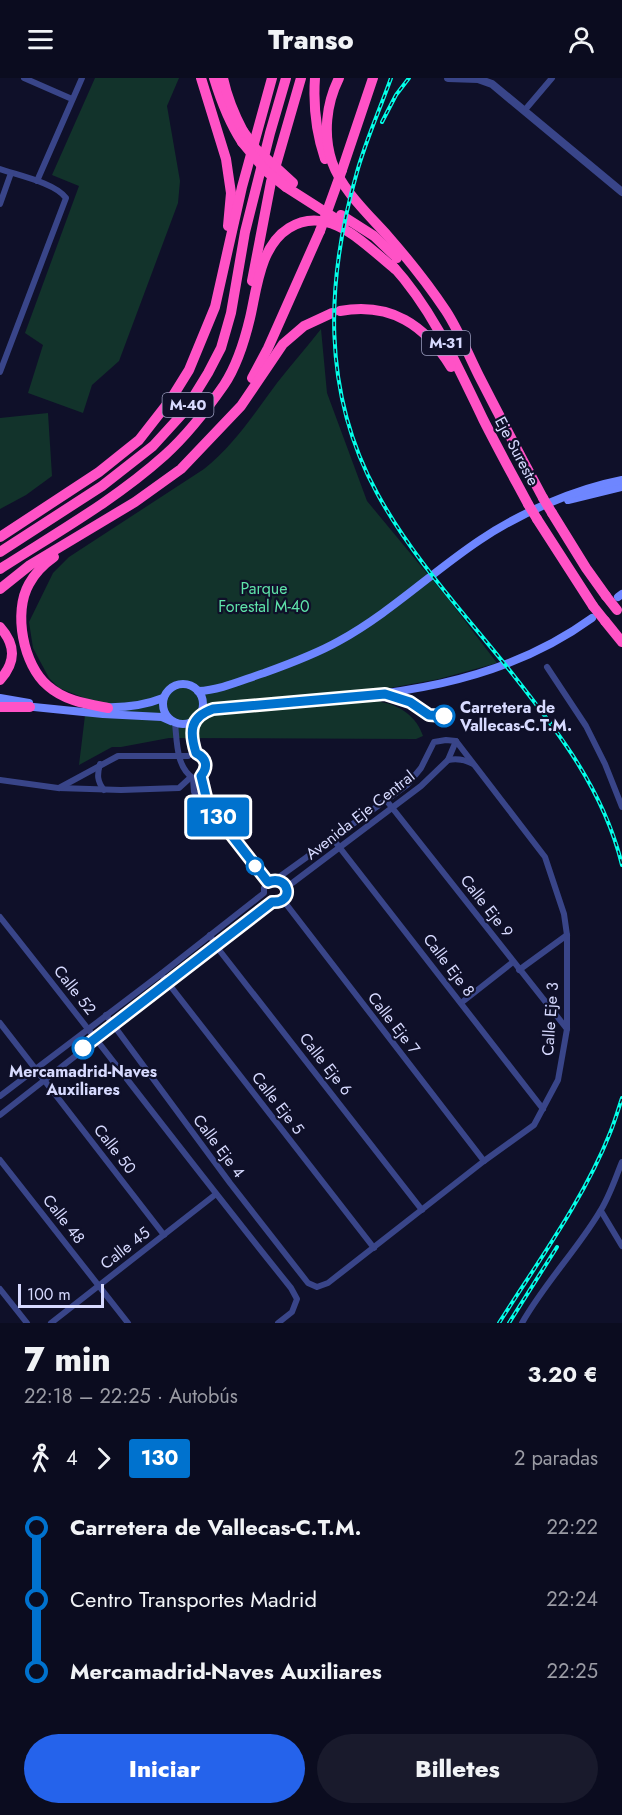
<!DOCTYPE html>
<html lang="es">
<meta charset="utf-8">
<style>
:root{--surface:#0b0c1f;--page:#191a2c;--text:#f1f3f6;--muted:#9a9ba4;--accent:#2563eb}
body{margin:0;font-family:Jost,sans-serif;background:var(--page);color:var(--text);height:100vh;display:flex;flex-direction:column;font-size:22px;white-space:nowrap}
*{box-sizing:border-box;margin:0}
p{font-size:20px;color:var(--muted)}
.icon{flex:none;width:33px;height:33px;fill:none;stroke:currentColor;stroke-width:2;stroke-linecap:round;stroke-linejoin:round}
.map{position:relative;height:1245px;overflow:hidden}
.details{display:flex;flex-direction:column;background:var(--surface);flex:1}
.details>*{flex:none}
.badge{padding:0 12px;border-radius:4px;font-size:21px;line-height:39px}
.scale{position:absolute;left:18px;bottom:15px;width:86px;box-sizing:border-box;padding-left:6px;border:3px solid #d7daff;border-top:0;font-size:16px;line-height:21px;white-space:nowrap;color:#d7daff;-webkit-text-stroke:4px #0f1029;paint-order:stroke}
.map>.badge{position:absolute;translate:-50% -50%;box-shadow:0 0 0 3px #fff}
.legs{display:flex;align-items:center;gap:9px;height:66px;padding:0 24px;font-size:20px}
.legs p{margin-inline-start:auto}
.head{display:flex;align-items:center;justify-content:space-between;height:102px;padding:0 24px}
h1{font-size:33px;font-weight:800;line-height:45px}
.cta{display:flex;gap:12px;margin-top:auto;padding:12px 24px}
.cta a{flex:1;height:69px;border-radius:36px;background:var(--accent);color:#fff;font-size:24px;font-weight:800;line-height:69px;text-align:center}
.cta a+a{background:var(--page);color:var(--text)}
ul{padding:0 24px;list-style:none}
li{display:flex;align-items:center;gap:21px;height:72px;font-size:22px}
li i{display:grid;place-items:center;width:9px;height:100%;margin:0 8px;background:currentColor}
li i::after{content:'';width:15px;height:15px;margin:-8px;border:4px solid;border-radius:50%;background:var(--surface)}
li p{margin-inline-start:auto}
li:first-child i{background:linear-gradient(#0000 50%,currentColor 0)}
li:last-child i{background:linear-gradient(currentColor 50%,#0000 0)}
header{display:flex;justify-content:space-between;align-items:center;height:78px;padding:0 24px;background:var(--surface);font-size:27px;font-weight:800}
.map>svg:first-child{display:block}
.green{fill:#12332b}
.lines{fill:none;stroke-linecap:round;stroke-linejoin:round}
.minor{stroke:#394589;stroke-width:6}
.tertiary{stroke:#394589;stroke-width:8}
.secondary{stroke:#6e86ff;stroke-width:8}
.motorway{stroke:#ff52c6;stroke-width:10}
.rail-casing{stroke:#03ffe8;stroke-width:4}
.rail{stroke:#0f1029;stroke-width:1.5;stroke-dasharray:4.5;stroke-linecap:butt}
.motorway-bridge{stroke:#ff52c6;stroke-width:10}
.line-1-casing{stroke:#fff;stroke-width:14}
.line-1{stroke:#0072ce;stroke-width:9}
.stop-1-dot{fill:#fff;stroke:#0072ce;stroke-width:3}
.labels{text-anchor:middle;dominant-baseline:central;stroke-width:4.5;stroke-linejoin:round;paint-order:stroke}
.shield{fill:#0f1029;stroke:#9b9dbf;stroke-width:1.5}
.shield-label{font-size:15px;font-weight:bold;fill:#d7daff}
.street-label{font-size:16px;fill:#d7daff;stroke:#0f1029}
.park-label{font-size:16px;fill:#5fe3a9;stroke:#0f1029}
.stop-label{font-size:16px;font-weight:bold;fill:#d7daff;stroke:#0f1029;text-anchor:start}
</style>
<header><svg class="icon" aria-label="menu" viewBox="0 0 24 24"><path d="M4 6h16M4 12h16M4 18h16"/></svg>Transo<svg class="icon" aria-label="person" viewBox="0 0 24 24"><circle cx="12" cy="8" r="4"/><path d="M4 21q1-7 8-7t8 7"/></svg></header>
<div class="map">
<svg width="622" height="1245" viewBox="0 0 622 1245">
<rect width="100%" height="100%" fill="#0f1029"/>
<g class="green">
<path d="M95,0H179L167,28L180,103L178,125L119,283L92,307L83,335L28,315L43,267L25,255L79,108L52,97Z"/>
<path d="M321,251L327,315L367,423L449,522L497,585L439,601L379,612L381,624C400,627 417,639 423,658L416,661L169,660L121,669H112L79,687L87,621L59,610L49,600L33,570L29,544L53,495L69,479L204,391C234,367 254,336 277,305C291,287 307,269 321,251Z"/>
<path d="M48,335L52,398L26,417L0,431V340Z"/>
</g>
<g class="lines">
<g class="minor">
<path d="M24,0L72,21"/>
<path d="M524,33L552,0"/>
<path d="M0,91C17,97 56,105 66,120L0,294"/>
<path d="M37,103L82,0"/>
<path d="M0,126L11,95"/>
<path d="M547,589L586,648L605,686L622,729"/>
<path d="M195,643C191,655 192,663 196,675C206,680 209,688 201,698L208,726"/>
<path d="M175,645C177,663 176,689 193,700"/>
<path d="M448,682C457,680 464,681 473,686"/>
<path d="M100,686C97,697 97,703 104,712"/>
<path d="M193,700L194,714L208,727L268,804"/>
<path d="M0,702L58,710L121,712L179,710L191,699"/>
<path d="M59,710L118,678H188"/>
<path d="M386,722L567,951"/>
<path d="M333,761L543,1031"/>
<path d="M287,809L421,708L448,682L456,663"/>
<path d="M283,822L484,1083"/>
<path d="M0,839C98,962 192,1087 291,1210L297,1221L292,1234L278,1245"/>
<path d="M210,857L216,868L422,1132"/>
<path d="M519,892L567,857"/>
<path d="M161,896L374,1170"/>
<path d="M461,925L513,884"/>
<path d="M106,937L230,1105L308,1205L317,1209L328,1205L484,1083L534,1047L558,1002L567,951V857L564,836L545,779L456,663L446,662L434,664L421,690L407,707L275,802"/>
<path d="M0,945L164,1157"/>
<path d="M0,1018L161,896L264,815V810L268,804"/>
<path d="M0,1037L272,824C295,825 290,796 268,804"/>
<path d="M0,1082L128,1245"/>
<path d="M601,1133L622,1168"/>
<path d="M0,1211L27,1245"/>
<path d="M51,1245L216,1116"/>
<path d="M522,1245C544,1206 576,1173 599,1135C609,1120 615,1101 622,1084"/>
</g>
<path class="tertiary" d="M448,0L478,1L492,6L622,114"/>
<g class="secondary">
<path d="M568,422L622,409"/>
<path d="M618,519L622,516"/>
<circle cx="183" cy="626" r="20"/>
<path d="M198,613C221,612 242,602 264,595C289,586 316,576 339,563C390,535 432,494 480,462C520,435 575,411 622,402"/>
<path d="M0,620L29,625"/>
<path d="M24,628L103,636L162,639L171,643"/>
<path d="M102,629C124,630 143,628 163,620"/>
<path d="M201,635L213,631C346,618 479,622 592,540"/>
</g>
<g class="motorway">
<path d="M201,0L226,81L231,115L228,148"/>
<path d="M214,0C221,23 229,44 242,64"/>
<path d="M223,0C227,19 234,36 243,53"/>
<path d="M315,0C313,28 316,54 325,81"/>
<path d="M339,0C326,26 323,57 332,84C342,112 368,136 387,157C408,181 428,206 446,233C459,253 468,276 479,298C500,339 521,379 543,420"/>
<path d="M342,92L373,0"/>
<path d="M286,109L344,146"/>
<path d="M341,137L374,158L397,180"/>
<path d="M392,187C433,232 457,287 483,341C497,369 513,398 528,426"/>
<path d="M252,203L271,104L301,0"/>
<path d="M340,233C391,224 425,247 451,289"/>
<path d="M252,300L268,270L320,153"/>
<path d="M552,435L586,490L606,518"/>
<path d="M537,441L593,528"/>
<path d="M0,459L99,394L139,362L171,321L189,292L215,229L242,109L272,0"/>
<path d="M0,474L102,408L153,368L184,334L208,295L221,270L231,235L245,154L270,55L286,0"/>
<path d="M54,479C44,486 35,495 29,506C13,534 23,587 48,608C65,623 87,626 108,630"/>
<path d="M0,491C56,455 115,422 165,377C185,359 208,330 224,307C236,289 245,261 250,240C257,210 260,168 289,150C329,125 366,168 395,191"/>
<path d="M0,511L30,487L135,424L181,391L241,328L283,266L304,248L332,235"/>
<path d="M605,543L622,564"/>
<path d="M0,549C16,567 16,584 0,602"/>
<path d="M0,629H30"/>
</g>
<g class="rail-casing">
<g id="rail">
<path d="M391,0C380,31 366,62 357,94C326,202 321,313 377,415C411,478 462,533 507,589C555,650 603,709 622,787"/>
<path d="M382,44L396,17L409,0"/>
<path d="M499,1245C537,1185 584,1121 610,1055C615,1043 618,1032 622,1020"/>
<path d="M509,1245L557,1169"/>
</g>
</g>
<use href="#rail" class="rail"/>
<g class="motorway-bridge">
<path d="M243,53L256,71L293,105"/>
<path d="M242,64L266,93L286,109"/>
<path d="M320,153L342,92"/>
<path d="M543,420L552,435"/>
<path d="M528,426L537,441"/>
<path d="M606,518L617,532"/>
<path d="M593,528L605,543"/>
</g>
</g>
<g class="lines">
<g class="line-1-casing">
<path id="line-1" d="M83,970L272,824C295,826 290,796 268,804L208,727L201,698C209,688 206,680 196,675C189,653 190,639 213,631L385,616L410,624L429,637L444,638"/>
</g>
<use href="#line-1" class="line-1"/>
</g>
<g class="stop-1-dot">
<circle cx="444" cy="638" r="10"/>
<circle cx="255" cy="788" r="8"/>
<circle cx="83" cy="970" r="10"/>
</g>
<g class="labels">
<g class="shield">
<rect x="422" y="253" width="48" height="24" rx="4.5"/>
<rect x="162.5" y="315" width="51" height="24" rx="4.5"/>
</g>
<g class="shield-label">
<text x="446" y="265">M-31</text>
<text x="188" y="327">M-40</text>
</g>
<g class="street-label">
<text transform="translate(517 373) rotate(62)">Eje Sureste</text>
<text transform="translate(360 737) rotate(-38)">Avenida Eje Central</text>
<text transform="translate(487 828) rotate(52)">Calle Eje 9</text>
<text transform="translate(449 887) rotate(53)">Calle Eje 8</text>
<text transform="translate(75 912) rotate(52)">Calle 52</text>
<text transform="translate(550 941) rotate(-86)">Calle Eje 3</text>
<text transform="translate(394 945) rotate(52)">Calle Eje 7</text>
<text transform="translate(326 986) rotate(52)">Calle Eje 6</text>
<text transform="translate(278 1025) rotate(52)">Calle Eje 5</text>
<text transform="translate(219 1068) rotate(53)">Calle Eje 4</text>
<text transform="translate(115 1071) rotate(52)">Calle 50</text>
<text transform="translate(64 1141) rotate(52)">Calle 48</text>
<text transform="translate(125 1170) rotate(-38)">Calle 45</text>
</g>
<g class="park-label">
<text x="264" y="510">Parque<tspan x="264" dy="18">Forestal M-40</tspan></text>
</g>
<g class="stop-label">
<text x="460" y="629">Carretera de<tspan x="460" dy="18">Vallecas-C.T.M.</tspan></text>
<text x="83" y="993" text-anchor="middle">Mercamadrid-Naves<tspan x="83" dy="18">Auxiliares</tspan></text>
</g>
</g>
</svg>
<div class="scale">100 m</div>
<b class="badge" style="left:218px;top:739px;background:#0072ce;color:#fff">130</b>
</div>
<section class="details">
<div class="head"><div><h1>7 min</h1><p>22:18 – 22:25 · Autobús</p></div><b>3.20 €</b></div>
<div class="legs"><svg class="icon" aria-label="walk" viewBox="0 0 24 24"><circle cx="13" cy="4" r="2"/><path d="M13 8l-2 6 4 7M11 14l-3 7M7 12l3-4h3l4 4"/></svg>4<svg class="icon" aria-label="forward" viewBox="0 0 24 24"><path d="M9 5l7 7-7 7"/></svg><b class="badge" style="background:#0072ce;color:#fff">130</b><p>2 paradas</p></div>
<ul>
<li><i style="color:#0072ce"></i><b>Carretera de Vallecas-C.T.M.</b><p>22:22</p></li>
<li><i style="color:#0072ce"></i><span>Centro Transportes Madrid</span><p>22:24</p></li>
<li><i style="color:#0072ce"></i><b>Mercamadrid-Naves Auxiliares</b><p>22:25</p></li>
</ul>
<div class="cta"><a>Iniciar</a><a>Billetes</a></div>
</section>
